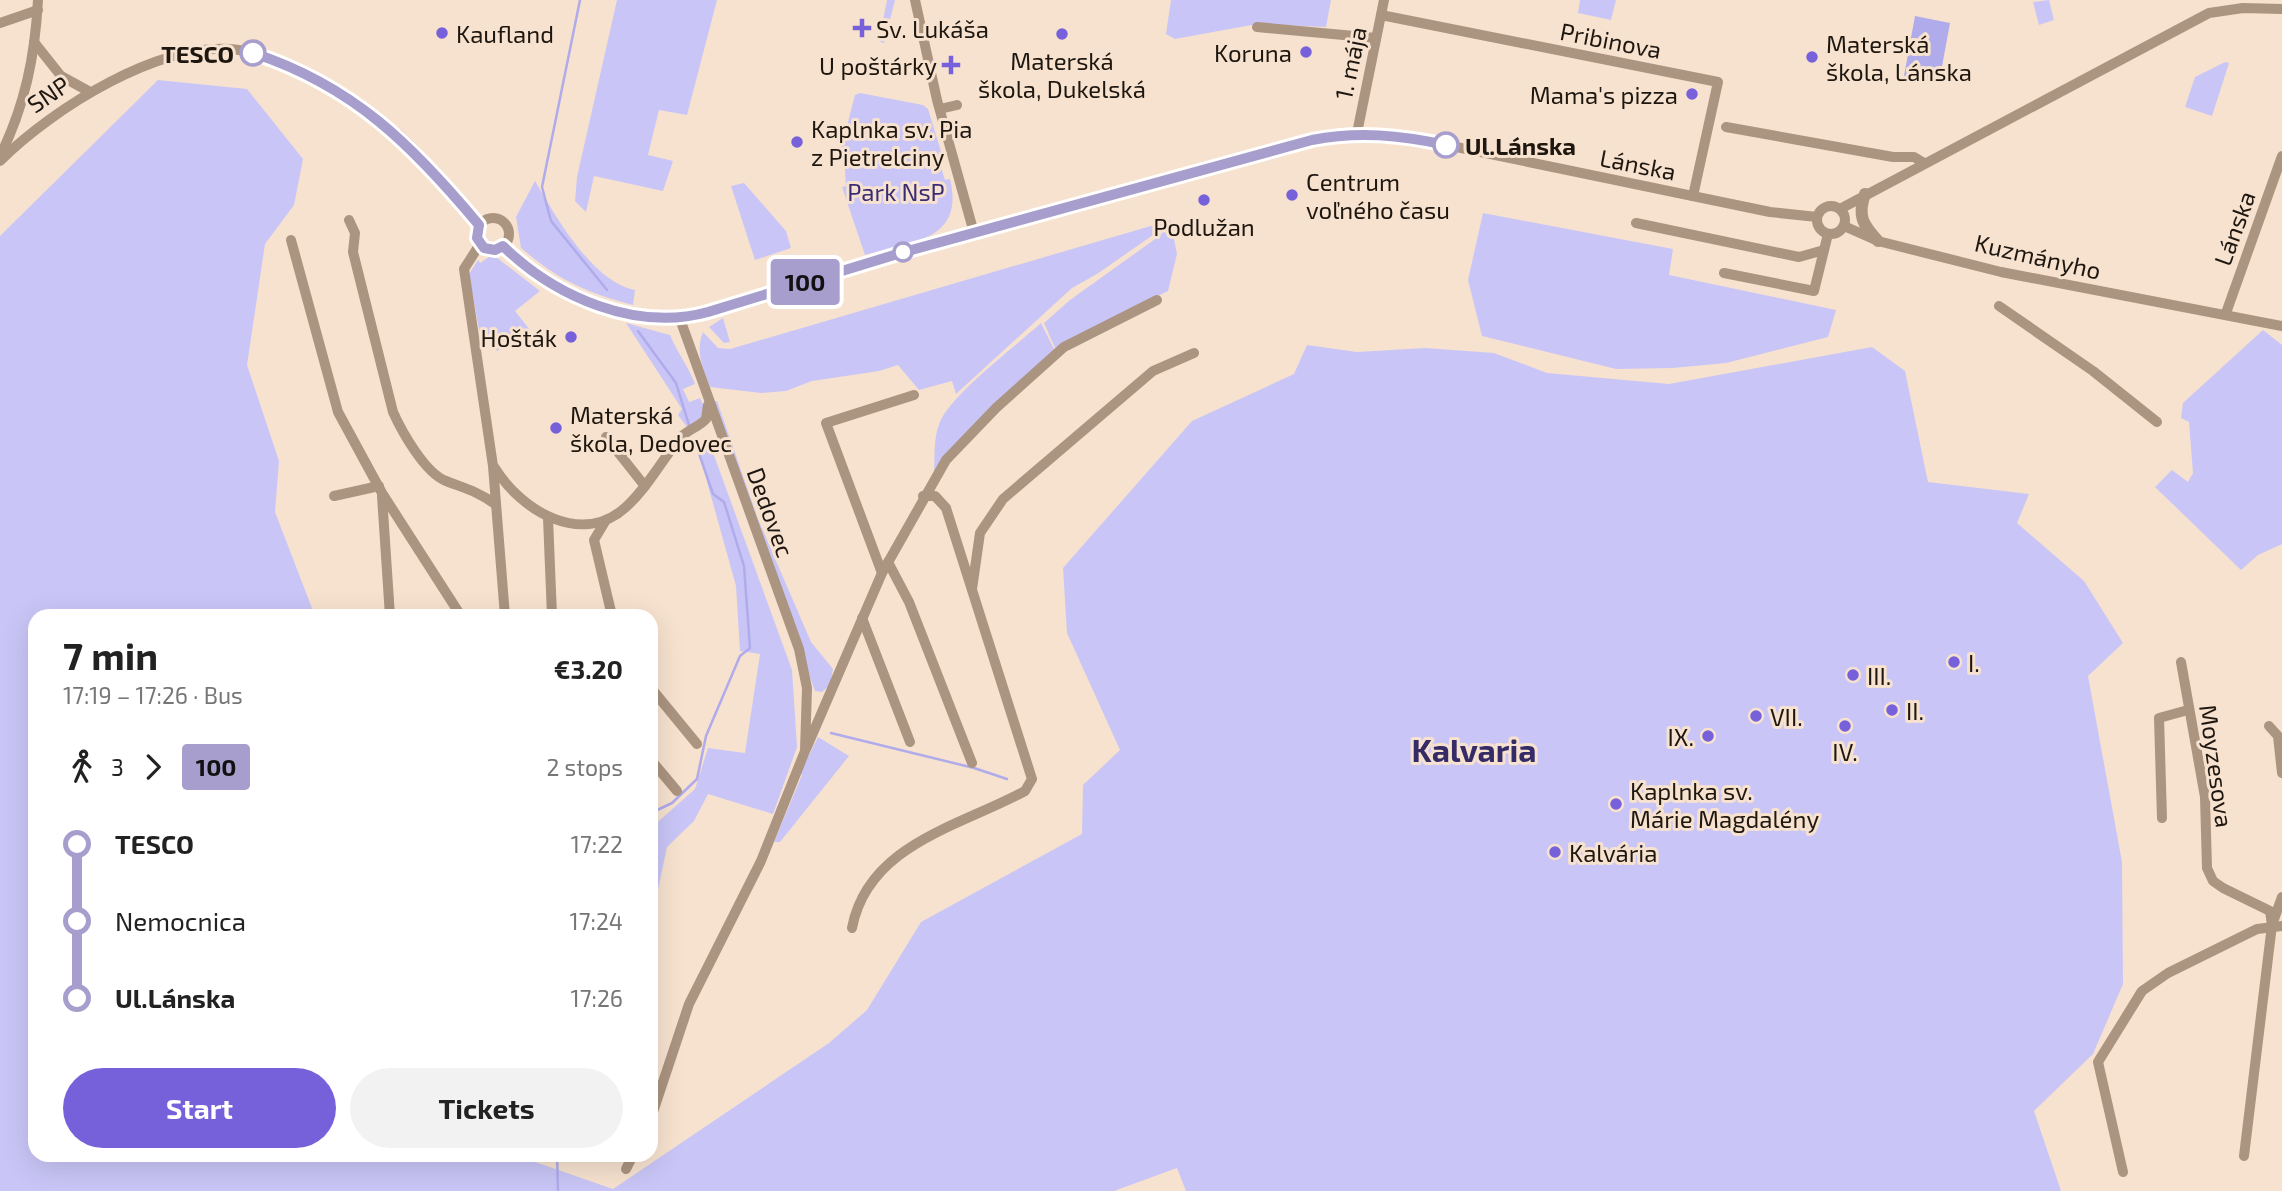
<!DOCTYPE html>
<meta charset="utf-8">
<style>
:root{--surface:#fff;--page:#f2f2f2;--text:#222;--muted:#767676;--accent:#7761db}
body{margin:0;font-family:"Exo 2",sans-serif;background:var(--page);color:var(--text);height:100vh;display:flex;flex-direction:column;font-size:26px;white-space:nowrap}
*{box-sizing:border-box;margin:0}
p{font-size:23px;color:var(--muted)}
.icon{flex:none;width:38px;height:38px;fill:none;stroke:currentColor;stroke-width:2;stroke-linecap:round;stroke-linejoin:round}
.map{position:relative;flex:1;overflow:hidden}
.drawer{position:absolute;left:28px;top:609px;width:630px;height:553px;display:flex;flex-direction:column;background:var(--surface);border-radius:21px;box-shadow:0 7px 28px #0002}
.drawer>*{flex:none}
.badge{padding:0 14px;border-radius:5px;font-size:24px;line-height:46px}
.map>.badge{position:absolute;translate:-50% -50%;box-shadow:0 0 0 4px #fff}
.legs{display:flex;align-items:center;gap:10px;height:77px;padding:0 35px;font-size:23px}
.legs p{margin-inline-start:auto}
.head{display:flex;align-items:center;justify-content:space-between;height:119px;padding:0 35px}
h1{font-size:38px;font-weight:700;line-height:52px}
.button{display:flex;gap:14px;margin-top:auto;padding:14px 35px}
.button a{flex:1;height:80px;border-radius:42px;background:var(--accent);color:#fff;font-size:28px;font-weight:700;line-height:80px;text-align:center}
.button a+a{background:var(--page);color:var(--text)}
ul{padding:0 35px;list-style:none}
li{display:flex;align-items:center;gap:24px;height:77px;font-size:26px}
li i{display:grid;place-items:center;width:10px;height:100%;margin:0 9px;background:currentColor}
li i::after{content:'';width:18px;height:18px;margin:-9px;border:5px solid;border-radius:50%;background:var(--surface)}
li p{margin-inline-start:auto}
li:first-child i{background:linear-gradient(#0000 50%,currentColor 0)}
li:last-child i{background:linear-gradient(currentColor 50%,#0000 0)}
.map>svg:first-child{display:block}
.green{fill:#c9c6f7}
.water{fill:#b0abea}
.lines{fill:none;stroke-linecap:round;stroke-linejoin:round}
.stream{stroke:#b0abea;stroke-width:2.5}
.minor{stroke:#ab9480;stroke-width:10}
.tertiary{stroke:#ab9480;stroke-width:12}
.line-1-casing{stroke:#fff;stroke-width:16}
.line-1{stroke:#a79ecd;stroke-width:10}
.poi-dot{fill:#7761db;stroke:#f7e2cf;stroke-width:2.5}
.stop-1-dot{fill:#fff;stroke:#a79ecd;stroke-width:3.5}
.labels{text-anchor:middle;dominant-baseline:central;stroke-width:6;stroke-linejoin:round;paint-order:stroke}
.poi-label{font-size:24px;fill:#1e1710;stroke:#f7e2cf;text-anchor:start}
.street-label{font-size:24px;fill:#1e1710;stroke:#f7e2cf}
.stop-label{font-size:24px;font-weight:bold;fill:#1e1710;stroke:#f7e2cf;text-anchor:end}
.park-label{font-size:24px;fill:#3a2c74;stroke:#f7e2cf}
.district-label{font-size:32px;font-weight:bold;fill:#352b66;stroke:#f7e2cf}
</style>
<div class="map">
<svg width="2282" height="1191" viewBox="0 0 2282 1191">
<rect width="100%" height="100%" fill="#f7e2cf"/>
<g class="green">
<path d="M617,0H717L687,115L659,110L648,155L673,161L663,191L594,176L586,212L575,201L577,177Z"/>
<path d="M887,0H895L884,43L879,41Z"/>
<path d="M1171,0H1331L1326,27L1257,24L1175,39L1166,34Z"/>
<path d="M1580,0H1616L1611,20L1578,13Z"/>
<path d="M2049,0L2054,20L2039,25L2033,2Z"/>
<path d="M2225,62L2229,63L2212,116L2185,107L2195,77Z"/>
<path d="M158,80L247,89L303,159L294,205L265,244L247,365L279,461L275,512L315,616H35V1155H515L613,1189L829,1043L867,1010L921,922L1082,834L1083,785L1120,750L1067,633L1063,568L1192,421L1294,374L1307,345L1357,352L1425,348L1494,353L1547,373L1669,384L1872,347L1905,371L1928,482L2029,494L2017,523L2084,581L2123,643L2088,676L2122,862L2123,984L2093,1054L2034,1111L2061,1191H1186L1177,1168L1114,1191H0V236Z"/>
<path d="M860,93L923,105L928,109L944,161L940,164L945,180L950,179C965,241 911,242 865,255L842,187L846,186L844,156L840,153L855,95Z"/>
<path d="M535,181C555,215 592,282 635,290L633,305C585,292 560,281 521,248L516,217Z"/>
<path d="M744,183L786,231L791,248L755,260L731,186Z"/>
<path d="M1483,213L1673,249L1669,275L1836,310L1828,337L1726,363L1673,368L1616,369L1482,336L1468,280Z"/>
<path d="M1167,218L1153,235L1097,274L1072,288L956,394L952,381L919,390L898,365L879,371L812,381L786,391L761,393L710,387C703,368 695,352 703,332L718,348L730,349L1161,223Z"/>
<path d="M1170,219L1177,254L1168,291L1063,343L1056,350L1044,323L1070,300L1158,237L1168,227Z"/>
<path d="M489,257H496L540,291L515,311L530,330L497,351L479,330L469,274L478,260L480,263Z"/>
<path d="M723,318L730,342L724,343L709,327Z"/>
<path d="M626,323L670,335C677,352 688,366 695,384L683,389L689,402L700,398L705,409L702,416L688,428L678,415L682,409Z"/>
<path d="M1041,323L1056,353L934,476C935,459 933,437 940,422C952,394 1016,346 1041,323Z"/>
<path d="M2263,330L2282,345V544L2258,555L2241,570L2155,487L2172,470L2188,482L2193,473L2189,422L2181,418L2183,403Z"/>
<path d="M717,401L758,519L811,642L833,669L830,685L822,692L815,691L708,402Z"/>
<path d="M711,447L792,670L797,747L773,814L708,794L694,821L667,847L658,889L657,935L651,967V828L695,789L708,748L745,753L760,654L740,651L736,586L699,453Z"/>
<path d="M818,737L849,756L780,842H774L802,775L800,773Z"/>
</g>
<path class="water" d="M1915,16L1950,23L1939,83L1904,76Z"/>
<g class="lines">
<g class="stream">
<path d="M580,0L542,187L551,221L607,290"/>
<path d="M638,331L676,383L689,425"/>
<path d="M831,733L974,768L1007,779"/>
<path d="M651,813L672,803L697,779L706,736L740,656L750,648L744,566L724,502L713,494L694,439"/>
<path d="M557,1155L558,1191"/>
</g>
<g class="minor">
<path d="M915,0L937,100L974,233"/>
<path d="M1381,15L1718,82L1693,196"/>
<path d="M0,23L38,10"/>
<path d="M1257,27L1376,38"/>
<path d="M34,42L61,76L90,92"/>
<path d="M940,109L957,105"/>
<path d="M1726,127L1893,157H1914L1924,163"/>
<path d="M1357,133L1384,0"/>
<path d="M0,156C25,106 35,56 38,0"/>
<path d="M0,161C52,109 162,39 239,50C271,55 301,71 327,87C351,102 376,116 398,134C428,161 453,194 479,225"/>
<circle cx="1831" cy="220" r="14"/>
<path d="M1840,209L2209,13L2243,8L2282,9"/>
<circle cx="493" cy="234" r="16"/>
<path d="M349,220L355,233L353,252L393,412C402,432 425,473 446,481C464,488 479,492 495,504"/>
<path d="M1636,223L1799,257L1824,250"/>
<path d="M1844,226L1878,241L2001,272L2282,326"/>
<path d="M291,240L338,412L382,493L461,616"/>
<path d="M480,244L464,269L493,466L505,616"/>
<path d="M503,246C551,292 613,319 680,319L904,252L1312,140L1357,133L1408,137L1770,212L1817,217"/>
<path d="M1724,273L1814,291L1828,234"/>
<path d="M1999,306L2093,371L2157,422"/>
<path d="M2226,313L2282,156"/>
<path d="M606,437L644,485"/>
<path d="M495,468C521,511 582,547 626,507C648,487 662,460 680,438C687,430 699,427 706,419L708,405"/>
<path d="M334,496L379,486"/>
<path d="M382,496L390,616"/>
<path d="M548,518L552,616"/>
<path d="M606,520L594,540L612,616"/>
<path d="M888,562L909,602L972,763"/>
<path d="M882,573L826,423L914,395"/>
<path d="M972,589L980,533L1003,499L1153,371L1194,353"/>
<path d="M862,618L910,742"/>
<path d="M2181,662L2205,797L2207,868L2213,881L2223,888L2270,911L2272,925"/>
<path d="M651,688L697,744"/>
<path d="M2269,726L2278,736L2282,773"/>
<path d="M806,749L882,573L946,460L996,408L1064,347L1157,300"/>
<path d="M651,760L677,791"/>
<path d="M2162,818L2159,718L2188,710"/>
<path d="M852,928C868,844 961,826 1025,791L1032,779L946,508L935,496H923"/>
<path d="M651,1118L689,1004L761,861L805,751L807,688L799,649L680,319"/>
<path d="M2244,1156L2272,925L2282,897"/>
<path d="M626,1169L633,1155"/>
<path d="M2123,1172L2098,1062L2142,991L2168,973L2257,929L2282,926"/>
</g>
<path class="tertiary" d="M1865,194C1857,216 1863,225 1878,241"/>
</g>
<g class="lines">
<g class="line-1-casing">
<path id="line-1" d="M253,53C354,86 413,146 479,225L477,238L484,248L495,250L503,246C555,297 636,332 708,312L904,252L1312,140C1358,131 1400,135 1446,145"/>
</g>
<use href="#line-1" class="line-1"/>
</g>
<g class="poi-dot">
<path d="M858.5 17.5h7v7h7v7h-7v7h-7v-7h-7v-7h7z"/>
<circle cx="442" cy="33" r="7"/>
<circle cx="1062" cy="34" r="7"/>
<circle cx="1306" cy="52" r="7"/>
<circle cx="1812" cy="57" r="7"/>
<path d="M947.5 54.5h7v7h7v7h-7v7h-7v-7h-7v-7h7z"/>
<circle cx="1692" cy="94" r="7"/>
<circle cx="797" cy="142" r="7"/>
<circle cx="1292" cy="195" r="7"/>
<circle cx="1204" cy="200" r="7"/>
<circle cx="571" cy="337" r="7"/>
<circle cx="556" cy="428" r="7"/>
<circle cx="1954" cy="662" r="7"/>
<circle cx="1853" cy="675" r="7"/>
<circle cx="1892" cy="710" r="7"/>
<circle cx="1756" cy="716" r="7"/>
<circle cx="1845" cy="726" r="7"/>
<circle cx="1708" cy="736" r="7"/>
<circle cx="1616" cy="804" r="7"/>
<circle cx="1555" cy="852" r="7"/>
</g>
<g class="stop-1-dot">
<circle cx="253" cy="53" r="12"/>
<circle cx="1446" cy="145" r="12"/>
<circle cx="903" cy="252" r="9"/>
</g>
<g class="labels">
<g class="poi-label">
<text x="876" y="28">Sv. Lukáša</text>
<text x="456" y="33">Kaufland</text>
<text x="1826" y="43">Materská<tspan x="1826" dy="28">škola, Lánska</tspan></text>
<text x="1292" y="52" text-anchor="end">Koruna</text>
<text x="1062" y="60" text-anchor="middle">Materská<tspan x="1062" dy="28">škola, Dukelská</tspan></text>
<text x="937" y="65" text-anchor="end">U poštárky</text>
<text x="1678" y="94" text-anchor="end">Mama's pizza</text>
<text x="811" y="128">Kaplnka sv. Pia<tspan x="811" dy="28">z Pietrelciny</tspan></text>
<text x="1306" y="181">Centrum<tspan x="1306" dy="28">voľného času</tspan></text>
<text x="1204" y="226" text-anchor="middle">Podlužan</text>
<text x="557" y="337" text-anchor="end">Hošták</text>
<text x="570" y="414">Materská<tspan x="570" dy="28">škola, Dedovec</tspan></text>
<text x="1968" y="662">I.</text>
<text x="1867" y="675">III.</text>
<text x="1906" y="710">II.</text>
<text x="1770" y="716">VII.</text>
<text x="1694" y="736" text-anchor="end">IX.</text>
<text x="1845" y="751" text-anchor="middle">IV.</text>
<text x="1630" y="790">Kaplnka sv.<tspan x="1630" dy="28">Márie Magdalény</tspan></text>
<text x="1569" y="852">Kalvária</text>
</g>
<g class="street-label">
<text transform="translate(1611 40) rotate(11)">Pribinova</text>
<text transform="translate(1350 63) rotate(-78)">1. mája</text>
<text transform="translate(48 94) rotate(-34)">SNP</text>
<text transform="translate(1638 164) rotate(11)">Lánska</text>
<text transform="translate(2234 228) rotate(-70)">Lánska</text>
<text transform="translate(2038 256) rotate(13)">Kuzmányho</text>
<text transform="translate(771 512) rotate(70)">Dedovec</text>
<text transform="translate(2217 766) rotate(82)">Moyzesova</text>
</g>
<g class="stop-label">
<text x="234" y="53">TESCO</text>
<text x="1465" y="145" text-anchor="start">Ul.Lánska</text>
</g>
<g class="park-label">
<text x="896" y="191">Park NsP</text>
</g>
<g class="district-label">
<text x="1474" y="749">Kalvaria</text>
</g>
</g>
</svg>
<b class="badge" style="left:805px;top:282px;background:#a79ecd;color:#111">100</b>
<section class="drawer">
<div class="head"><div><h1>7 min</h1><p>17:19 – 17:26 · Bus</p></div><b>€3.20</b></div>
<div class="legs"><svg class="icon" aria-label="walk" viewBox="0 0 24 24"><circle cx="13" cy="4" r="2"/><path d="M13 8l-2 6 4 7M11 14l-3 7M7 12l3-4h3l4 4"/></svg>3<svg class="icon" aria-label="forward" viewBox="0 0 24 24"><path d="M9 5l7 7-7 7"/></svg><b class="badge" style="background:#a79ecd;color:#111">100</b><p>2 stops</p></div>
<ul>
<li><i style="color:#a79ecd"></i><b>TESCO</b><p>17:22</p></li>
<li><i style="color:#a79ecd"></i><span>Nemocnica</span><p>17:24</p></li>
<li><i style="color:#a79ecd"></i><b>Ul.Lánska</b><p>17:26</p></li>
</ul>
<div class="button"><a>Start</a><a>Tickets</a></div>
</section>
</div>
